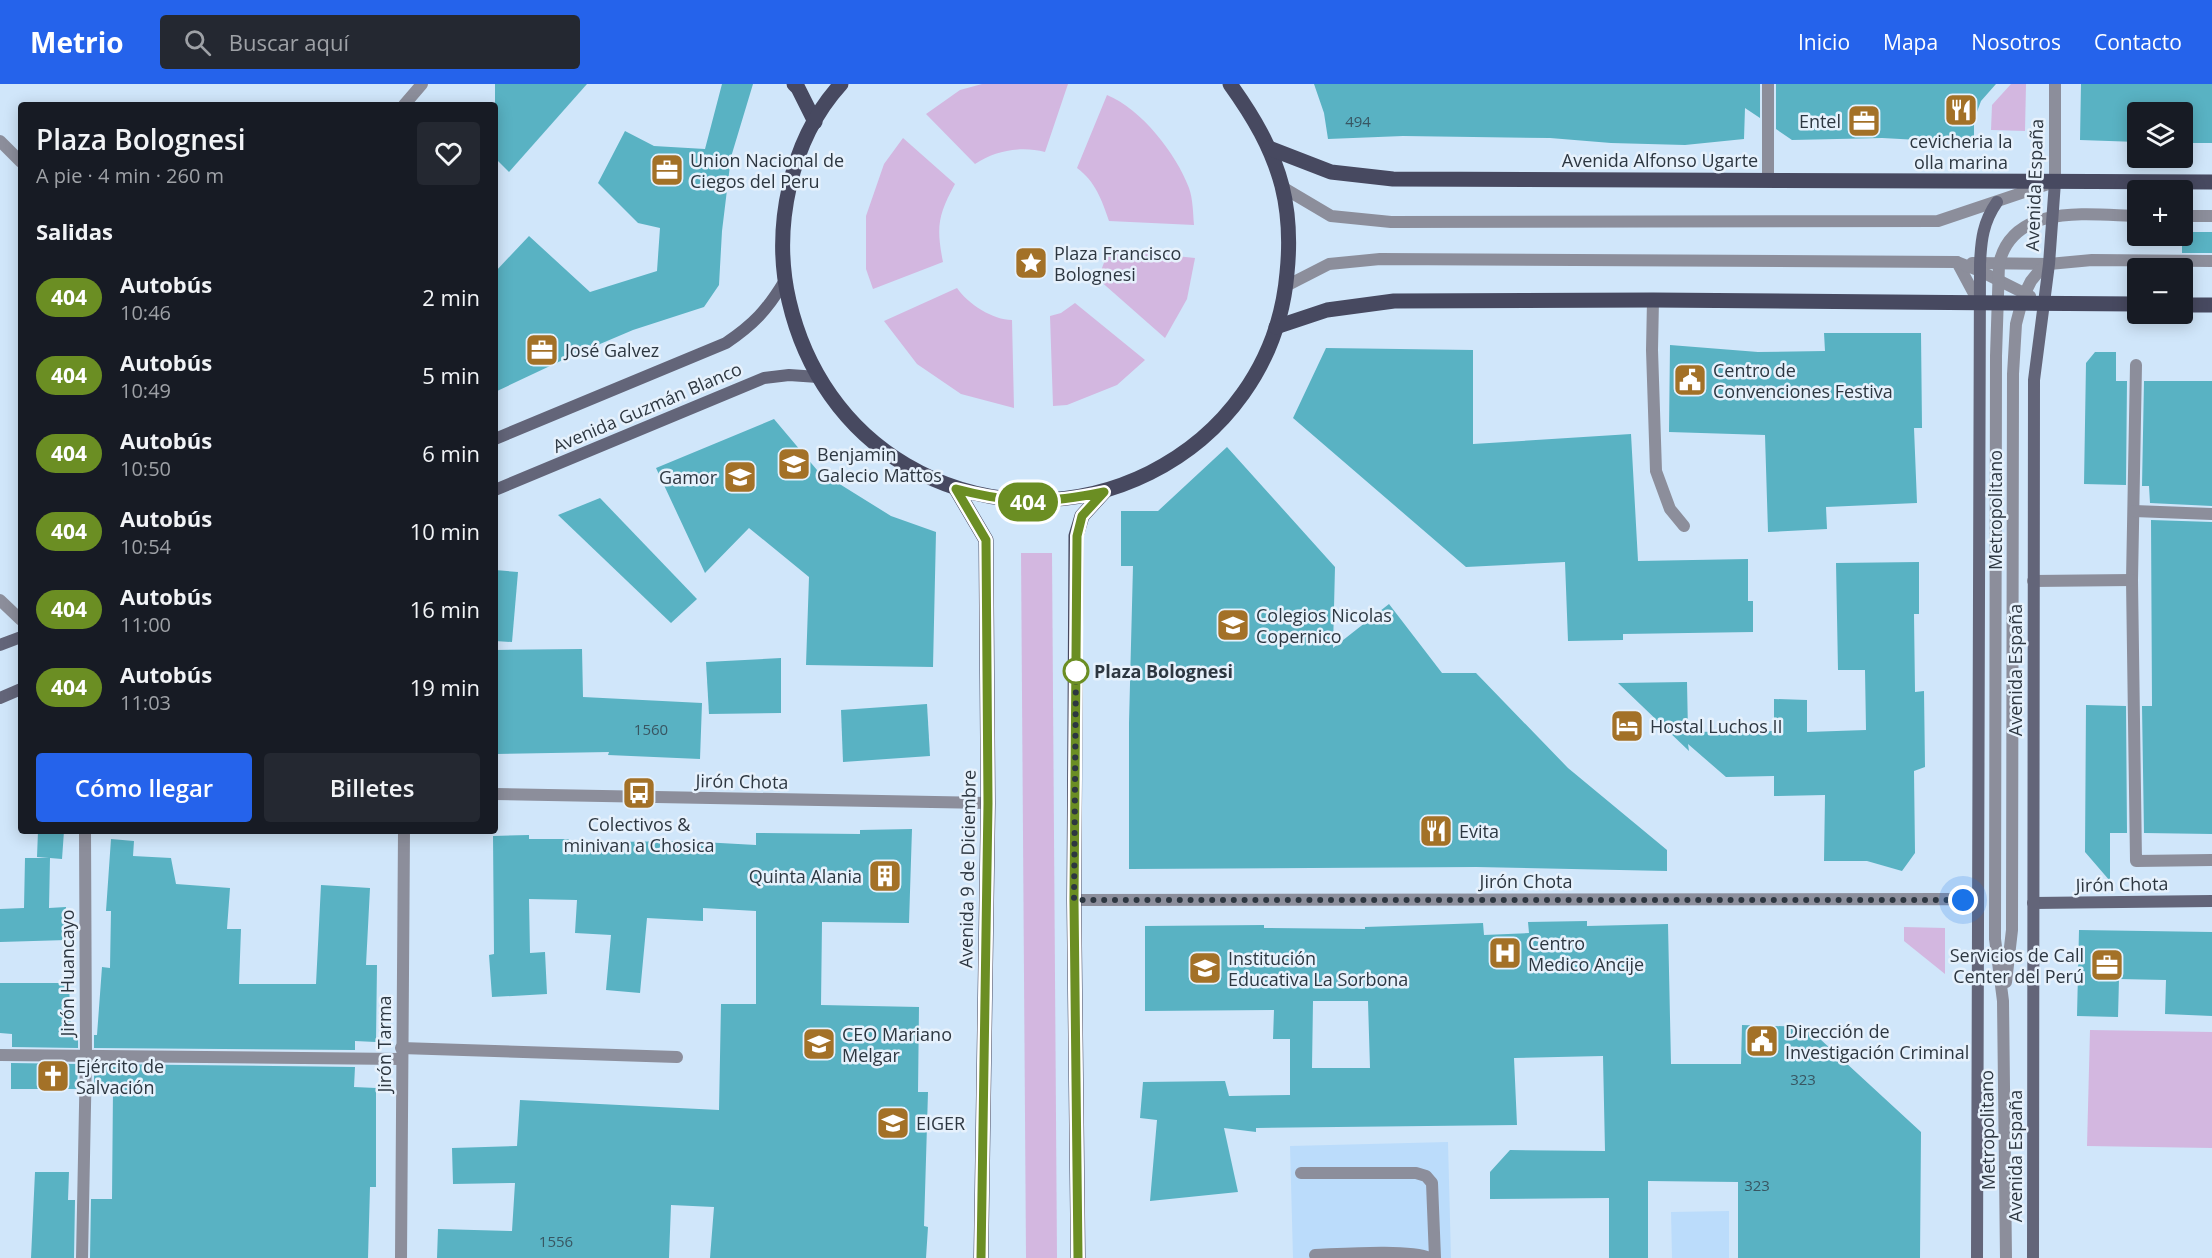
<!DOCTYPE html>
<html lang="es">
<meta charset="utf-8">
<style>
:root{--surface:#171b24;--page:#242831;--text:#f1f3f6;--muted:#9ea1a6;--accent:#2563eb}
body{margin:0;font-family:"Open Sans",sans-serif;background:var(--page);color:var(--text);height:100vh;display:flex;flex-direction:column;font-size:22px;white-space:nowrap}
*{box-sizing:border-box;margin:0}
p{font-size:20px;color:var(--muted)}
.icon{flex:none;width:33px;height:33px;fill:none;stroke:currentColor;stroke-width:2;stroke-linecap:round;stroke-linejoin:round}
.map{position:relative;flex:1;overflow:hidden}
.side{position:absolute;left:18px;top:18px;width:480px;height:732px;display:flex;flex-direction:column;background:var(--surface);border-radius:6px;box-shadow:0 3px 15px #0003}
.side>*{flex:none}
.badge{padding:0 12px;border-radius:20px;font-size:21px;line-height:39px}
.buttons{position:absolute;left:2127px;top:18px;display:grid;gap:12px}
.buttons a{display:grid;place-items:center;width:66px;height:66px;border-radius:6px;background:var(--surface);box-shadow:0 3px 15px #0003;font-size:30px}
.you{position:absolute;width:30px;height:30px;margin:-15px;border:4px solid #fff;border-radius:50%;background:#1a73e8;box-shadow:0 0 0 9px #1a73e833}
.map>.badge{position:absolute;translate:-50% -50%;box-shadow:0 0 0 3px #fff}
h2{padding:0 18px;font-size:22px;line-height:54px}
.round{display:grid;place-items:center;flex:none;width:63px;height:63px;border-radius:6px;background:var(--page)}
.headline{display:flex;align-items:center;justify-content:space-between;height:102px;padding:0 18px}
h1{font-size:28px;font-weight:600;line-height:45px}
.action{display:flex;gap:12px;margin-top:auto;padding:12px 18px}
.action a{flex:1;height:69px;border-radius:6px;background:var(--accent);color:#fff;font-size:24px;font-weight:600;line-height:69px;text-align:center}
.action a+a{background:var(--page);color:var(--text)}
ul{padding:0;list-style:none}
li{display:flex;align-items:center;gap:18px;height:78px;padding:0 18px}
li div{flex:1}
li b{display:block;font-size:22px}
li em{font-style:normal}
li .badge{min-width:66px;font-weight:700;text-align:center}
header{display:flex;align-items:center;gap:36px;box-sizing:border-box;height:84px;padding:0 30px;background:var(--accent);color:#fff}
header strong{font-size:28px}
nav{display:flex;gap:33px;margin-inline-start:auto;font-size:21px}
.search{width:420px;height:54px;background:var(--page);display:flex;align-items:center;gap:15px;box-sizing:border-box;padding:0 21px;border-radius:6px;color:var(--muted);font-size:22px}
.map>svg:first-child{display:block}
.built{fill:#bbdcfb}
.green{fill:#d3b7e0}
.building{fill:#59b2c3;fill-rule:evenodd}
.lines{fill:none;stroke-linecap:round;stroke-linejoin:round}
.lane{stroke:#8c8e9b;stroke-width:12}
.street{stroke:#8c8e9b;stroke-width:12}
.secondary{stroke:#636579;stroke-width:12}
.primary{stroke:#474960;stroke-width:15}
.line-casing{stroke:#fff;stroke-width:14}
.line{stroke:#6b8e23;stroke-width:9}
.walk{stroke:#2d3741;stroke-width:6;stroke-dasharray:0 10.8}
.stop-dot{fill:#fff;stroke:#6b8e23;stroke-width:3}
.labels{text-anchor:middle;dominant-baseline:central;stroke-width:5;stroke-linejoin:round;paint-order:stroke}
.number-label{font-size:15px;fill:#385662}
.poi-label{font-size:18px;fill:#2d3741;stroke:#e6f1fc;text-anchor:start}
.street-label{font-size:18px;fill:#2d3741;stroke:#e6f1fc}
.stop-label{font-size:18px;font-weight:bold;fill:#2d3741;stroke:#e6f1fc;text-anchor:start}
</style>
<header>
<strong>Metrio</strong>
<div class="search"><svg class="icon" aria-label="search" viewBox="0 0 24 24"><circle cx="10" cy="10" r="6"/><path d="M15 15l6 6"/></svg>Buscar aquí</div>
<nav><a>Inicio</a><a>Mapa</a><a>Nosotros</a><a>Contacto</a></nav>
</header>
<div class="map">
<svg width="2212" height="1174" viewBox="0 0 2212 1174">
<rect width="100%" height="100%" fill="#d0e6fa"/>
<g class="built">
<path d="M1448,1058L1451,1174H1293L1290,1062Z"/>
<path d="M1729,1127V1174H1672L1671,1128Z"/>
</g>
<g class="green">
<path d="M982,0H1068L1045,68C1022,62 996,66 975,80L926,30L960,6Z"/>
<path d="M2011,0H2026L2025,47L1991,46L1992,21Z"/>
<path d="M1107,11C1141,25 1176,69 1189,104C1193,115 1193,129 1194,141L1109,137C1102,116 1095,97 1077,84Z"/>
<path d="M903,54L955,100C938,131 936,143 943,178L873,205L866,185V132L884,80Z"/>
<path d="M1109,165L1195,174L1187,215L1165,254L1098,195Z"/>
<path d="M957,204C968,220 993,236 1012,236L1014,324L961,310L917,280L884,237Z"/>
<path d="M1075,219L1145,276L1117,301L1067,321L1053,322L1050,232L1061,229Z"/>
<path d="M1021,469H1052L1057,1174H1026Z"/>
<path d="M1904,843L1945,844V890L1904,857Z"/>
<path d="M2090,946L2212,948V1064L2087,1062Z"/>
</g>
<g class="building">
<path d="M495,0H587L509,88L495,74Z"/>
<path d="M722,0H753L731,73L722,147L719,201L704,223L633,246L567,274L495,308V188L529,152L590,208L657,187L660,144L638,139L598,99L625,47L654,62L705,65Z"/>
<path d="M1314,0H1760V34L1745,24L1744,55L1685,61L1611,59L1550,54L1403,52L1328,55L1324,29Z"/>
<path d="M1776,0H1996L1981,17L1974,36V59L1882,54L1792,56L1776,45Z"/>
<path d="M2081,0H2212V59H2182V28H2138V58L2080,56Z"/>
<rect x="2182" y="148" width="30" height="21"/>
<path d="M1824,249H1921L1922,344H1914L1917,419L1826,423L1827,445L1768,448L1765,351L1669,348L1670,261L1758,268L1825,267Z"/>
<path d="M1326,264L1473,266V360L1631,350L1638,477L1748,475V517H1753V548L1623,550V556L1568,557L1565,478L1466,483L1293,334Z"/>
<path d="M2095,268H2116V297H2127L2126,401L2084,400L2086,279Z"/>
<path d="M2144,297H2212V422L2150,419L2149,402H2142Z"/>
<path d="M774,335L817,386L891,432L936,448L933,583L806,581L809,493L749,444L705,489L656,384Z"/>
<path d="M1227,363L1335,483L1333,564L1389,520L1442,589H1476L1568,684L1667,766V787L1476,783L1129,785V639L1133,482H1121V427H1158Z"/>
<path d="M600,414L697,515L671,539L558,431Z"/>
<path d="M2151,436L2212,438V750L2144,749L2142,622H2152Z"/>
<path d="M1919,478V530H1914L1915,608L1924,607L1925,683L1914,687L1915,769L1902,787L1867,777H1824L1825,711L1774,712V692L1726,693L1688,660L1689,667L1618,599L1687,598L1688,648L1774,647V615L1807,616V648L1866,646L1865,586H1838L1836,479Z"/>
<path d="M495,486L518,488L512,558L495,557Z"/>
<path d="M582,565L583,613L702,619L700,675L608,671L609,668L495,670V566Z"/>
<path d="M781,574V629L709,630L706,578Z"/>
<path d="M927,620L930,672L843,678L841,626Z"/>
<path d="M2086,621L2126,622L2127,749H2110V797L2085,768Z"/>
<path d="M912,745L909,839L822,838L821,921L919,923L918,1008H928L924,1142L928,1143L926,1174H710L714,1123L671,1121L669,1174H437L438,1145L512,1147L515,1099L453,1100L452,1064L517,1062L520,1016L719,1026L721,920H756V827L703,824V837L647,834L640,909L606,906L611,851L575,849L577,816L529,815L530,869L545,868L547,910L492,913L489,871L494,870L493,752L529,751V755H569V759L612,761V758L684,757L756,761V749L860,750V746Z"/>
<path d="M38,747H64L62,775L50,774L49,824L66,823L67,856L0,858V825L24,824L25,774H49L37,773Z"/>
<path d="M111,755L134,757L133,772L171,774L176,800L230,804L227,845H241L239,900H316L321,801L370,804L366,881H377L376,958L355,957V966L94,964V951H97L102,883L110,884L111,827H106Z"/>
<path d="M1587,837V842L1668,840L1671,980H1741L1742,941L1807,943L1921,1048L1920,1174H1738V1098L1648,1097V1174H1609V1114L1490,1115V1088L1510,1066L1605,1067L1603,972L1514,974L1517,1041L1256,1044V1048L1224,1044L1238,1108L1150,1117L1157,1036L1140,1034L1143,998L1225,997L1229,1012L1290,1011V955H1273L1274,926L1145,927V842L1264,841V844L1365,845V843L1483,839L1484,851L1529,849L1528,838ZM1313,917H1368L1370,984H1312Z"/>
<path d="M2079,846L2212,848V932L2165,930L2166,896L2119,895L2118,933L2077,932Z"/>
<path d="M0,899H69L71,951H78V964L12,963V950L0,949Z"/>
<path d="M11,979L78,980L77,1005H11Z"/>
<path d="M94,980L355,983L354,1003L376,1004V1103H370L368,1174H90L91,1115H112L113,1005H94Z"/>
<path d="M35,1088H69L68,1116H75L74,1174H31Z"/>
</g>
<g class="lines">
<g class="lane">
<path d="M1282,103L1331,132L1391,138L1938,137L2048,100"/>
<path d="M2182,132H2212"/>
<path d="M1957,178L1979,219"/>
<path d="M1972,179L2049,180"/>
<path d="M1286,202L1329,180L1380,175L1957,178L1980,187L2030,212"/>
<path d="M1653,216L1652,266L1656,387L1670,425L1684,442"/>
<path d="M2136,281L2132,496L2136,777L2212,776"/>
<path d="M2134,427L2212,430"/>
<path d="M2033,497L2132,496"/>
<path d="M2006,898L2012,846L2013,290L2016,240L2023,213L2031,197L2040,186L2049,180L2092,176L2212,177"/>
<path d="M401,964L677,973"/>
<path d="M1301,1089H1416L1426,1092L1432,1099L1435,1174"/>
<path d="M1315,1171C1342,1170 1408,1165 1430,1174"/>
<path d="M2006,1174L2003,917L1995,855L1996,272L1999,180C2013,118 2090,131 2138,132"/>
</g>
<g class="street">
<path d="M2055,0V98"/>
<path d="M404,21L422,0"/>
<path d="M0,57L21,78"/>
<path d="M1768,96V0"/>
<path d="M0,516L21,536"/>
<path d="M495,710L988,719"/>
<path d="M1074,816L1947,815L1978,817"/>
<path d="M0,971L401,975"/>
<path d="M82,1174L86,972L85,747"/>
<path d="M401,1174L404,747"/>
</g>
<g class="secondary">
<path d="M495,355L726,259C754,240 767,226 784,198"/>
<path d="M495,406L764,294L789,291L818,293"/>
<path d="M0,561L21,553"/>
<path d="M0,614L21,605"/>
<path d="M2033,819L2212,817"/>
<path d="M1977,1174L1980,180C1981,156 1983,138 1997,118"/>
<path d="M2033,1174L2034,296L2049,180L2055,98"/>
</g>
<g class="primary">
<path d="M794,0L798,4L815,38"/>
<path d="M841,0C790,56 772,144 789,217C805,286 845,345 906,381C1064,474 1271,373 1287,189C1290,160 1289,130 1282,102C1272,64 1253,32 1230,0"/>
<path d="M1269,64L1331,88L1393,95L2212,98"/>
<path d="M2182,221H2212"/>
<path d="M1276,243L1327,226L1394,217L1653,216L2138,220"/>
<path d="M956,405L986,456L988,719L981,1174"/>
<path d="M1078,1174L1074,816L1076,452L1082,432L1104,408"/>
</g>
</g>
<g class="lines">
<g class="line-casing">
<path id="line" d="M981,1174L988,719L986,456L956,405C1013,420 1046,420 1104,408L1082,432L1077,452L1074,816L1078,1174"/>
</g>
<use href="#line" class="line"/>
<path class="walk" d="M1076,587L1074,816H1963"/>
</g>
<defs>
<g id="restaurant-square" transform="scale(1.725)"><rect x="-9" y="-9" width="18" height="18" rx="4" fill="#a37127" stroke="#e6f1fc"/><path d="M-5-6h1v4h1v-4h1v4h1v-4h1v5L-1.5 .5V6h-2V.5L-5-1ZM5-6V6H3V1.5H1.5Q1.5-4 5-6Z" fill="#fff"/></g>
<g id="office-square" transform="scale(1.725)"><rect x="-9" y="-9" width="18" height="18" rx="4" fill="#a37127" stroke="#e6f1fc"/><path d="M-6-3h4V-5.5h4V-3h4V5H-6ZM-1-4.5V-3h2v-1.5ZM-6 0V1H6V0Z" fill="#fff"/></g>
<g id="sight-square" transform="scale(1.725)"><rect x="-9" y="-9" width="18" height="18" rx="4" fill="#a37127" stroke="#e6f1fc"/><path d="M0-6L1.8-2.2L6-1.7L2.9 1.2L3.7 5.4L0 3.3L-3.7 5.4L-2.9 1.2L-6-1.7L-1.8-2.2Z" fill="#fff"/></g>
<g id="civic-square" transform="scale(1.725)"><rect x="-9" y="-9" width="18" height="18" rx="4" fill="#a37127" stroke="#e6f1fc"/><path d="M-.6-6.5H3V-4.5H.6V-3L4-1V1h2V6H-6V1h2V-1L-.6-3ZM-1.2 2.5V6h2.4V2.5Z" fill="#fff"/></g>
<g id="school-square" transform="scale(1.725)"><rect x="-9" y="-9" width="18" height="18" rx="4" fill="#a37127" stroke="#e6f1fc"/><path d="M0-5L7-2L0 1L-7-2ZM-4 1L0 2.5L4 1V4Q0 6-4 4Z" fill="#fff"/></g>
<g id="hotel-square" transform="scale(1.725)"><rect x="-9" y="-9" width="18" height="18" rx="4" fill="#a37127" stroke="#e6f1fc"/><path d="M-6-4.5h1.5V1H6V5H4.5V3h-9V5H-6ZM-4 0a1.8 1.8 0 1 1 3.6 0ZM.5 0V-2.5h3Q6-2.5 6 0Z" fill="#fff"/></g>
<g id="bus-square" transform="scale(1.725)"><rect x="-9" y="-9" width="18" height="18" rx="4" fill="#a37127" stroke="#e6f1fc"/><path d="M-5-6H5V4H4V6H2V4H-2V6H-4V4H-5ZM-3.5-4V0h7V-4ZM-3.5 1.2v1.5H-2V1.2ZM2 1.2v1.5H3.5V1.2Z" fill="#fff"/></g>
<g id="building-square" transform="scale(1.725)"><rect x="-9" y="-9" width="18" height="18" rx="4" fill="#a37127" stroke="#e6f1fc"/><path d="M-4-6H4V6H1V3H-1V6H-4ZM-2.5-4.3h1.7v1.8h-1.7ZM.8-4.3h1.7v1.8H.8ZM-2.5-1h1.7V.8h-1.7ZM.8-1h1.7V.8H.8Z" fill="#fff"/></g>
<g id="hospital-square" transform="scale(1.725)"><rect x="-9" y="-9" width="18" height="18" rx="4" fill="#a37127" stroke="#e6f1fc"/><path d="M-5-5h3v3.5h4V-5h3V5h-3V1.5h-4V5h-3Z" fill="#fff"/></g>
<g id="church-square" transform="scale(1.725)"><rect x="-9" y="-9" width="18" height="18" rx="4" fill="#a37127" stroke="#e6f1fc"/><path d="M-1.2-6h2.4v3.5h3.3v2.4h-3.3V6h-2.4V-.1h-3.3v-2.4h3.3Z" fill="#fff"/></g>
<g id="university-square" transform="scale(1.725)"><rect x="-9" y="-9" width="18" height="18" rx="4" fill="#a37127" stroke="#e6f1fc"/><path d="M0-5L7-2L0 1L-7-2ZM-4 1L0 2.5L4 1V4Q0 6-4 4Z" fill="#fff"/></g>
</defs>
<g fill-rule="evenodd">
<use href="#restaurant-square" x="1961" y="26"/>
<use href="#office-square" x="1864" y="37"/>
<use href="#office-square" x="667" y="86"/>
<use href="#sight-square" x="1031" y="179"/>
<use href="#office-square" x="542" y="266"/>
<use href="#civic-square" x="1690" y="296"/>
<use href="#school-square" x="794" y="380"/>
<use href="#school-square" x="740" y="393"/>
<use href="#school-square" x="1233" y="541"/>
<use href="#hotel-square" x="1627" y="642"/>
<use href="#bus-square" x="639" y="709"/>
<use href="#restaurant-square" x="1436" y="747"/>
<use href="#building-square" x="885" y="792"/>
<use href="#hospital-square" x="1505" y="869"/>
<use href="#office-square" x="2107" y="881"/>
<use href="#school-square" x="1205" y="884"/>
<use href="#civic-square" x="1762" y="957"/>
<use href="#school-square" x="819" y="960"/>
<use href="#church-square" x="53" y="992"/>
<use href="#university-square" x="893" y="1039"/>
</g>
<circle class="stop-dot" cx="1076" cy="587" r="12"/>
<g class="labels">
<g class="number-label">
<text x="1358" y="37">494</text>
<text x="651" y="645">1560</text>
<text x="1803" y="995">323</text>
<text x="1757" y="1101">323</text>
<text x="556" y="1157">1556</text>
</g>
<g class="poi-label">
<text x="1841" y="37" text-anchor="end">Entel</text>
<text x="1961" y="57" text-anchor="middle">cevicheria la<tspan x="1961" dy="21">olla marina</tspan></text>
<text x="690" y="76">Union Nacional de<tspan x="690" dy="21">Ciegos del Peru</tspan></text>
<text x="1054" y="169">Plaza Francisco<tspan x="1054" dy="21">Bolognesi</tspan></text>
<text x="565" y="266">José Galvez</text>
<text x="1713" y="286">Centro de<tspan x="1713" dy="21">Convenciones Festiva</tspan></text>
<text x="817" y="370">Benjamin<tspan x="817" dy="21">Galecio Mattos</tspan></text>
<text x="717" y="393" text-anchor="end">Gamor</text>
<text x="1256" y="531">Colegios Nicolas<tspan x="1256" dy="21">Copernico</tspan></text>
<text x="1650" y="642">Hostal Luchos II</text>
<text x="639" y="740" text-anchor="middle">Colectivos &amp;<tspan x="639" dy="21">minivan a Chosica</tspan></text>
<text x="1459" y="747">Evita</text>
<text x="862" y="792" text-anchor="end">Quinta Alania</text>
<text x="1528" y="859">Centro<tspan x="1528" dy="21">Medico Ancije</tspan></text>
<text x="2084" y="871" text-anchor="end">Servicios de Call<tspan x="2084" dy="21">Center del Perú</tspan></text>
<text x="1228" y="874">Institución<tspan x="1228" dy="21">Educativa La Sorbona</tspan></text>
<text x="1785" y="947">Dirección de<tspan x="1785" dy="21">Investigación Criminal</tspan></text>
<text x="842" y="950">CEO Mariano<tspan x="842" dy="21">Melgar</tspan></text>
<text x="76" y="982">Ejército de<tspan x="76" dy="21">Salvación</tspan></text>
<text x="916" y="1039">EIGER</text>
</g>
<g class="street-label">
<text x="1660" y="76">Avenida Alfonso Ugarte</text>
<text transform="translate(2034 101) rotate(-88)">Avenida España</text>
<text transform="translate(647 323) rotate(-23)">Avenida Guzmán Blanco</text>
<text transform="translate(1995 426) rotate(-90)">Metropolitano</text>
<text transform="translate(2015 586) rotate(-90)">Avenida España</text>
<text transform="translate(742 697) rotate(1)">Jirón Chota</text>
<text transform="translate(967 785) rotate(-89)">Avenida 9 de Diciembre</text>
<text x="1526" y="797">Jirón Chota</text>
<text transform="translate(2122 800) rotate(-1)">Jirón Chota</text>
<text transform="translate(67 889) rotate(-90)">Jirón Huancayo</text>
<text transform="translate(384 960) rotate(-90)">Jirón Tarma</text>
<text transform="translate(1987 1046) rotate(-91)">Metropolitano</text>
<text transform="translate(2015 1072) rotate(-90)">Avenida España</text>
</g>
<g class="stop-label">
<text x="1094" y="587">Plaza Bolognesi</text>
</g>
</g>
</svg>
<div class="buttons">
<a><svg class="icon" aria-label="layers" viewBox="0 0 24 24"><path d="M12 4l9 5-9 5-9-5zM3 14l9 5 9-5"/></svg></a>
<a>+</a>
<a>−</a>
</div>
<div class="you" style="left:1963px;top:816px"></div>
<b class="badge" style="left:1028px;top:418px;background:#6b8e23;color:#fff">404</b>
<section class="side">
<div class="headline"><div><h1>Plaza Bolognesi</h1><p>A pie · 4 min · 260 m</p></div><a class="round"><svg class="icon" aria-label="heart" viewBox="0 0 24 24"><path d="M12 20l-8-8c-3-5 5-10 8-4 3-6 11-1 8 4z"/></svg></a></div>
<h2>Salidas</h2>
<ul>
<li><span class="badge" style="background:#6b8e23;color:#fff">404</span><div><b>Autobús</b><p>10:46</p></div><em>2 min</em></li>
<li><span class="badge" style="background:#6b8e23;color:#fff">404</span><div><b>Autobús</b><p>10:49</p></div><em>5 min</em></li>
<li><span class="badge" style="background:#6b8e23;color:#fff">404</span><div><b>Autobús</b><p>10:50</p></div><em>6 min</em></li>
<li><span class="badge" style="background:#6b8e23;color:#fff">404</span><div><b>Autobús</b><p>10:54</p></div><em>10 min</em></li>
<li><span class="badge" style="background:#6b8e23;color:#fff">404</span><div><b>Autobús</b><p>11:00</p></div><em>16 min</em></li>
<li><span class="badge" style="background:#6b8e23;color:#fff">404</span><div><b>Autobús</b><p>11:03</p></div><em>19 min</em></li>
</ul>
<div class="action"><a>Cómo llegar</a><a>Billetes</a></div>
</section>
</div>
